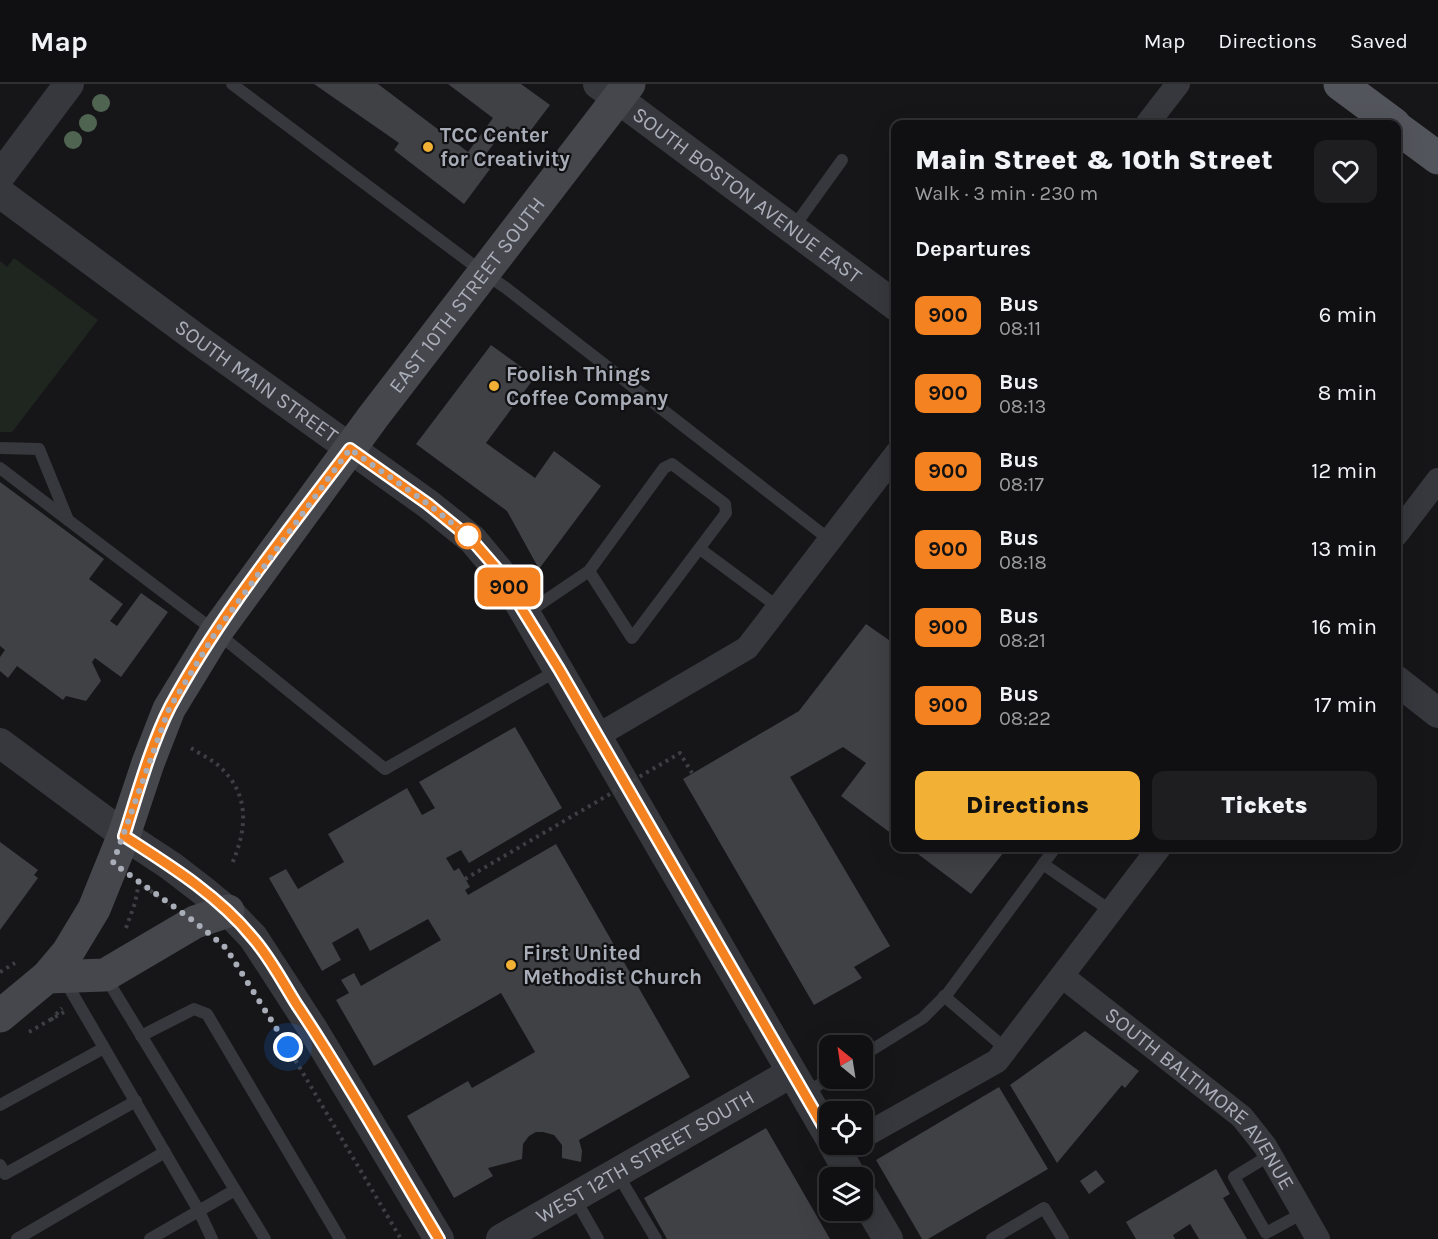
<!DOCTYPE html>
<meta charset="utf-8">
<style>
:root{--surface:#101012;--page:#1e1e20;--text:#f1f3f6;--muted:#9c9d9f;--line:#303032;--accent:#f2b134}
body{margin:0;font-family:Karla,sans-serif;background:var(--page);color:var(--text);height:100vh;display:flex;flex-direction:column;font-size:22px;white-space:nowrap}
*{box-sizing:border-box;margin:0}
p{font-size:20px;color:var(--muted)}
.icon{flex:none;width:33px;height:33px;fill:none;stroke:currentColor;stroke-width:2;stroke-linecap:round;stroke-linejoin:round}
.map{position:relative;flex:1;overflow:hidden}
.side{position:absolute;left:891px;top:36px;width:510px;height:732px;display:flex;flex-direction:column;background:var(--surface);border-radius:12px;box-shadow:0 6px 24px #0002,0 0 0 2px var(--line)}
.side>*{flex:none}
.badge{padding:0 12px;border-radius:9px;font-size:21px;line-height:39px}
.needle{width:39px;rotate:330deg}
.tools{position:absolute;left:819px;top:951px;display:grid;gap:12px}
.tools a{display:grid;place-items:center;width:54px;height:54px;border-radius:12px;background:var(--surface);box-shadow:0 6px 24px #0002,0 0 0 2px var(--line);font-size:30px}
.you{position:absolute;width:30px;height:30px;margin:-15px;border:4px solid #fff;border-radius:50%;background:#1a73e8;box-shadow:0 0 0 9px #1a73e833}
.map>.badge{position:absolute;translate:-50% -50%;box-shadow:0 0 0 3px #fff}
h2{padding:0 24px;font-size:22px;line-height:54px}
.round{display:grid;place-items:center;flex:none;width:63px;height:63px;border-radius:12px;background:var(--page)}
.summary{display:flex;align-items:center;justify-content:space-between;height:102px;padding:0 24px}
h1{font-size:28px;font-weight:800;line-height:45px}
.action{display:flex;gap:12px;margin-top:auto;padding:12px 24px}
.action a{flex:1;height:69px;border-radius:12px;background:var(--accent);color:#111;font-size:24px;font-weight:800;line-height:69px;text-align:center}
.action a+a{background:var(--page);color:var(--text)}
ul{padding:0;list-style:none}
li{display:flex;align-items:center;gap:18px;height:78px;padding:0 24px}
li div{flex:1}
li b{display:block;font-size:22px}
li em{font-style:normal}
li .badge{min-width:66px;font-weight:700;text-align:center}
header{display:flex;align-items:center;gap:36px;box-sizing:border-box;height:84px;padding:0 30px;background:var(--surface);border-bottom:2px solid var(--line)}
header strong{font-size:28px}
nav{display:flex;gap:33px;margin-inline-start:auto;font-size:21px}
.map>svg:first-child{display:block}
.green{fill:#1e261f}
.building{fill:#404145}
.lines{fill:none;stroke-linecap:round;stroke-linejoin:round}
.path{stroke:#3d3f44;stroke-width:4;stroke-dasharray:3 4.5;stroke-linecap:butt}
.service{stroke:#37383d;stroke-width:12}
.minor{stroke:#37383d;stroke-width:24}
.tertiary{stroke:#37383d;stroke-width:30}
.secondary{stroke:#45474d;stroke-width:33}
.primary{stroke:#53555c;stroke-width:33}
.path-bridge{stroke:#3d3f44;stroke-width:4;stroke-dasharray:3 4.5;stroke-linecap:butt}
.tree{fill:#506452}
.line-casing{stroke:#fff;stroke-width:14}
.line{stroke:#f58220;stroke-width:9}
.walk{stroke:#a8adb8;stroke-width:6;stroke-dasharray:0 10.8}
.poi-dot{fill:#f2b134;stroke:#111113;stroke-width:2}
.stop-dot{fill:#fff;stroke:#f58220;stroke-width:3}
.labels{text-anchor:middle;dominant-baseline:central;stroke-width:4.5;stroke-linejoin:round;paint-order:stroke}
.poi-label{font-size:21px;font-weight:bold;fill:#a8adb8;stroke:#111113;text-anchor:start}
.street-label{font-size:21px;fill:#a8adb8;stroke:#111113}
</style>
<header>
<strong>Map</strong>
<nav><a>Map</a><a>Directions</a><a>Saved</a></nav>
</header>
<div class="map">
<svg width="1438" height="1155" viewBox="0 0 1438 1155">
<rect width="100%" height="100%" fill="#161618"/>
<path class="green" d="M14,174L98,236L12,348H0V177L7,183Z"/>
<g class="building">
<path d="M314,0H378L468,68L493,34L448,0H521L550,21L525,54L507,42L480,78L490,85L464,120L394,66L399,59Z"/>
<path d="M491,261L535,293L486,359L535,394L554,367L601,402L539,485L507,427L416,360Z"/>
<path d="M0,398L104,475L89,495L123,520L110,537L117,542L141,509L168,528L121,593L95,574L92,578L101,597L86,617L66,612L63,616L17,582L8,594L0,587V573L5,566L0,562Z"/>
<path d="M866,540L896,561V753L841,712L866,679L843,663L790,693L890,862L854,883L862,894L814,921L683,695L799,627Z"/>
<path d="M515,643L562,724L469,779L461,766L446,774L454,787L459,784L470,803L465,806L468,811L556,760L690,993L579,1056L582,1067L581,1078L562,1074V1061L554,1051L543,1048H536L529,1052L523,1060L522,1075L488,1084L493,1092L454,1114L407,1032L468,997L472,1004L535,968L501,909L374,982L336,916L349,909L341,896L354,889L361,902L441,856L428,835L370,867L358,844L332,859L341,876L322,887L269,794L286,785L298,805L344,778L328,750L407,704L422,731L435,724L419,698Z"/>
<path d="M0,758L38,786L34,791L38,794L0,846Z"/>
<path d="M910,764H1007L971,810Z"/>
<path d="M1085,947L1139,987L1125,1004L1122,1001L1057,1079L1010,1001Z"/>
<path d="M999,1003L1048,1085L928,1155H922L876,1076Z"/>
<path d="M766,1044L830,1155H667L644,1114Z"/>
<path d="M1216,1085L1230,1110L1223,1114L1247,1155H1199L1190,1140L1173,1151L1175,1155H1136L1126,1138Z"/>
<path d="M1096,1086L1105,1098L1089,1110L1080,1097Z"/>
</g>
<g class="lines">
<g class="path">
<path d="M191,664C200,670 211,675 219,682C251,711 247,746 231,782"/>
<path d="M138,798L169,820"/>
<path d="M126,844L135,819L140,794"/>
<path d="M0,888L15,879"/>
<path d="M51,936L62,924"/>
<path d="M29,948L64,928"/>
<path d="M284,957L401,1155"/>
</g>
<g class="service">
<path d="M232,0L484,189L506,204L830,456"/>
<path d="M793,144L842,76"/>
<path d="M0,364L39,365L68,436L216,548L385,685L558,586"/>
<path d="M0,384L68,436"/>
<path d="M700,465L778,523"/>
<path d="M527,529L589,487L664,384L672,380L725,420L726,429L632,554L589,487"/>
<path d="M1043,780L1111,827"/>
<path d="M105,892L265,1155"/>
<path d="M64,895L199,1127L212,1155"/>
<path d="M944,912L1006,965"/>
<path d="M141,952L194,925L207,930L340,1155"/>
<path d="M862,972L923,934L948,909L1055,764"/>
<path d="M804,1010L830,994"/>
<path d="M0,1021L104,964"/>
<path d="M1270,1071L1234,1093L1266,1149L1303,1129"/>
<path d="M0,1081L5,1090L136,1017"/>
<path d="M617,1089L656,1155"/>
<path d="M574,1113L598,1155"/>
<path d="M17,1155L165,1068"/>
<path d="M150,1155L235,1106"/>
<path d="M992,1155L1044,1124L1063,1155"/>
</g>
<g class="minor">
<path d="M1147,40L1178,0"/>
<path d="M1396,451L1438,396"/>
<path d="M597,652L747,564L896,370"/>
<path id="s1" d="M1062,892L1242,1033L1265,1062L1318,1155"/>
<path d="M862,1053L997,977L1159,764"/>
</g>
<g class="tertiary">
<path id="s2" d="M598,0L896,222"/>
<path d="M0,92L69,0"/>
<path id="s3" d="M0,109L196,254L428,420L473,456L498,486L517,515L830,1054"/>
<path d="M1396,596L1438,629"/>
<path d="M0,659L124,751L171,782L206,809L228,827L253,853L314,947L439,1155"/>
<path d="M833,1060L852,1094"/>
<path d="M862,1111L888,1155"/>
<path id="s4" d="M501,1155L791,989"/>
</g>
<g class="secondary">
<path d="M47,893L105,891L195,838L228,827"/>
<path id="s5" d="M0,932L47,893L68,868L94,825L124,751L148,679L169,625L216,548L373,333L629,0"/>
</g>
<g class="primary">
<path d="M1340,0L1394,40"/>
<path d="M1396,43L1438,74"/>
</g>
<path class="path-bridge" d="M465,795L680,669L692,689"/>
</g>
<g class="tree">
<circle cx="101" cy="19" r="9"/>
<circle cx="88" cy="39" r="9"/>
<circle cx="73" cy="56" r="9"/>
</g>
<g class="lines">
<g class="line-casing">
<path id="line" d="M439,1155C392,1077 348,997 297,921C283,899 270,873 252,853C218,811 169,781 124,752C137,711 151,660 170,623C219,532 288,447 350,365L428,420L472,456L498,486L559,585L830,1054"/>
</g>
<use href="#line" class="line"/>
<path class="walk" d="M288,963L226,864L195,838L113,779L169,625L216,548L350,365L428,420L468,452"/>
</g>
<g class="poi-dot">
<circle cx="428" cy="63" r="6"/>
<circle cx="494" cy="302" r="6"/>
<circle cx="511" cy="881" r="6"/>
</g>
<circle class="stop-dot" cx="468" cy="452" r="12"/>
<g class="labels">
<g class="poi-label">
<text x="440" y="51">TCC Center<tspan x="440" dy="24">for Creativity</tspan></text>
<text x="506" y="290">Foolish Things<tspan x="506" dy="24">Coffee Company</tspan></text>
<text x="523" y="869">First United<tspan x="523" dy="24">Methodist Church</tspan></text>
</g>
<g class="street-label">
<text stroke="none"><textPath href="#s2" startOffset="186">SOUTH BOSTON AVENUE EAST</textPath></text>
<text stroke="none"><textPath href="#s5" startOffset="868">EAST 10TH STREET SOUTH</textPath></text>
<text stroke="none"><textPath href="#s3" startOffset="318">SOUTH MAIN STREET</textPath></text>
<text stroke="none"><textPath href="#s1" startOffset="186">SOUTH BALTIMORE AVENUE</textPath></text>
<text stroke="none"><textPath href="#s4" startOffset="166">WEST 12TH STREET SOUTH</textPath></text>
</g>
</g>
</svg>
<div class="tools">
<a><svg class="needle" viewBox="-14 -14 28 28"><path d="M0-13l5 13h-10z" fill="#e53935"/><path d="M0 13l5-13h-10z" fill="#9c9d9f"/></svg></a>
<a><svg class="icon" aria-label="locate" viewBox="0 0 24 24"><circle cx="12" cy="12" r="6"/><path d="M12 2v4M12 18v4M2 12h4M18 12h4"/></svg></a>
<a><svg class="icon" aria-label="layers" viewBox="0 0 24 24"><path d="M12 4l9 5-9 5-9-5zM3 14l9 5 9-5"/></svg></a>
</div>
<div class="you" style="left:288px;top:963px"></div>
<b class="badge" style="left:509px;top:503px;background:#f58220;color:#111">900</b>
<section class="side">
<div class="summary"><div><h1>Main Street &amp; 10th Street</h1><p>Walk · 3 min · 230 m</p></div><a class="round"><svg class="icon" aria-label="heart" viewBox="0 0 24 24"><path d="M12 20l-8-8c-3-5 5-10 8-4 3-6 11-1 8 4z"/></svg></a></div>
<h2>Departures</h2>
<ul>
<li><span class="badge" style="background:#f58220;color:#111">900</span><div><b>Bus</b><p>08:11</p></div><em>6 min</em></li>
<li><span class="badge" style="background:#f58220;color:#111">900</span><div><b>Bus</b><p>08:13</p></div><em>8 min</em></li>
<li><span class="badge" style="background:#f58220;color:#111">900</span><div><b>Bus</b><p>08:17</p></div><em>12 min</em></li>
<li><span class="badge" style="background:#f58220;color:#111">900</span><div><b>Bus</b><p>08:18</p></div><em>13 min</em></li>
<li><span class="badge" style="background:#f58220;color:#111">900</span><div><b>Bus</b><p>08:21</p></div><em>16 min</em></li>
<li><span class="badge" style="background:#f58220;color:#111">900</span><div><b>Bus</b><p>08:22</p></div><em>17 min</em></li>
</ul>
<div class="action"><a>Directions</a><a>Tickets</a></div>
</section>
</div>
